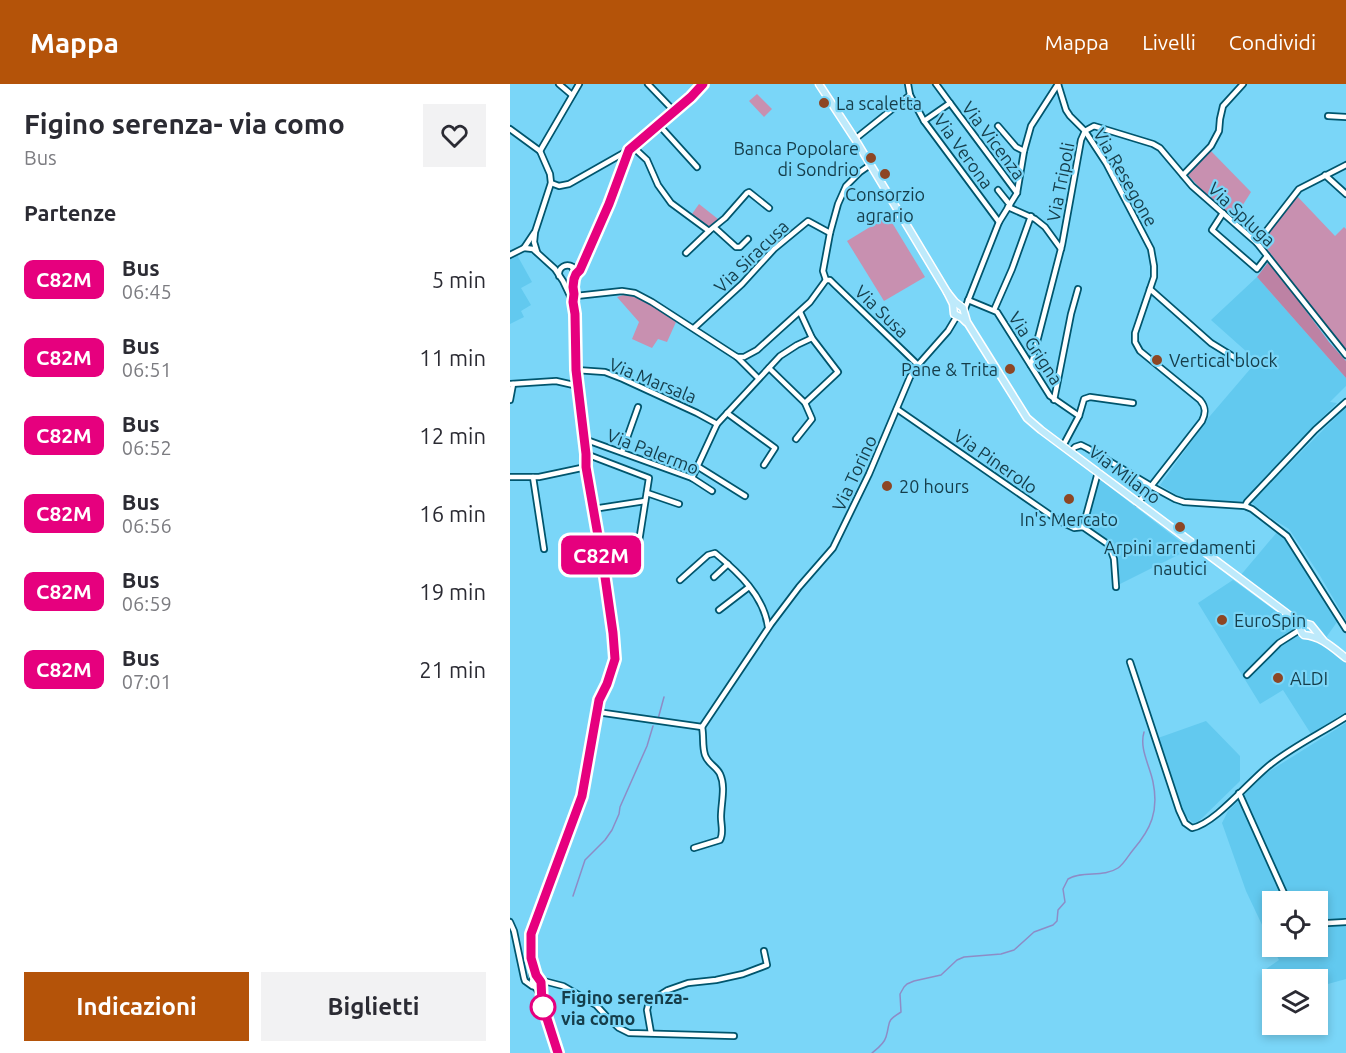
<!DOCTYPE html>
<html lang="it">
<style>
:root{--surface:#fff;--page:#f2f2f3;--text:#2b2b33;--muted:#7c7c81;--accent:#b45309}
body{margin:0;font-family:Ubuntu,sans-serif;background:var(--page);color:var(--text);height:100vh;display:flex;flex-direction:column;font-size:22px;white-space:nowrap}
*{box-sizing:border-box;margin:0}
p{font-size:20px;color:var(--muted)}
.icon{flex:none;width:33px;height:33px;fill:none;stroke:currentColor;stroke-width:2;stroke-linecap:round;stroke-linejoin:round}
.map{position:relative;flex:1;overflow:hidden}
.drawer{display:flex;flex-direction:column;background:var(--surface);width:510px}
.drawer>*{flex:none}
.badge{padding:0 12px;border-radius:9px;font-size:21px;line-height:39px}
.fabs{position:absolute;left:752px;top:807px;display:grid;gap:12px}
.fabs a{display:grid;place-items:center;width:66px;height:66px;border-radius:0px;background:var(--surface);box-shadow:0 3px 9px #0003;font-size:30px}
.map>.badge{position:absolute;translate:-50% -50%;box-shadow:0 0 0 3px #fff}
h2{padding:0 24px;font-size:22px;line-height:54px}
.round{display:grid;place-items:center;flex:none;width:63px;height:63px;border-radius:0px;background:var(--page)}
.summary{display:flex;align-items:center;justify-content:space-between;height:102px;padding:0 24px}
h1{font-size:28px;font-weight:700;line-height:45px}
.action{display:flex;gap:12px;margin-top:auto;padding:12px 24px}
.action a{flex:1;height:69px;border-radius:0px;background:var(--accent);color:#fff;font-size:24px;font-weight:700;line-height:69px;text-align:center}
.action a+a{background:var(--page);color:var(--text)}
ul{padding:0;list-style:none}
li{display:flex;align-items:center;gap:18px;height:78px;padding:0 24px}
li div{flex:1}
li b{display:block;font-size:22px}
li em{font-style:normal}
li .badge{min-width:66px;font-weight:700;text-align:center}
header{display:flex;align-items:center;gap:36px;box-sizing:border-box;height:84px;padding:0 30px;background:var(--accent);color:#fff}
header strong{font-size:28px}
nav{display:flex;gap:33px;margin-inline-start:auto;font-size:21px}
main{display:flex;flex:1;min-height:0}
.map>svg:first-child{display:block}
.built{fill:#62c9ef}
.green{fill:#c890b0}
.forest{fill:#bd82a4}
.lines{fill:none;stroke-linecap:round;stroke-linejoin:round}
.stream{stroke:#8d8cc6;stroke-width:1.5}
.minor-casing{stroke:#00556d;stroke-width:8}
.major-casing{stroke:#fff;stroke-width:9}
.minor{stroke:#fff;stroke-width:4.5}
.major{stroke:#beeafb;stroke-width:6}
.line-casing{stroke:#fff;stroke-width:14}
.line{stroke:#e6007e;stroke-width:9}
.poi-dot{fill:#8d4624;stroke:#7ad6f8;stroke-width:2}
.stop-dot{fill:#fff;stroke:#e6007e;stroke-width:3}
.labels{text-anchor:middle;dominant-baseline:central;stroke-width:4.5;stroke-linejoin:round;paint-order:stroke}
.poi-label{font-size:18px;fill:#153d4a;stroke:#7ad6f8;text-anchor:start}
.street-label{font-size:18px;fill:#153d4a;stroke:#7ad6f8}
.stop-label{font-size:18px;font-weight:bold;fill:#153d4a;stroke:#7ad6f8;text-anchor:start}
</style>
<header>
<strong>Mappa</strong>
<nav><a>Mappa</a><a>Livelli</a><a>Condividi</a></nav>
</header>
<main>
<section class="drawer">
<div class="summary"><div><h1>Figino serenza- via como</h1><p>Bus</p></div><a class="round"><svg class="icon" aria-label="heart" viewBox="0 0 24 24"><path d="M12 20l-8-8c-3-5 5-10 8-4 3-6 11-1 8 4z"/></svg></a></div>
<h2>Partenze</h2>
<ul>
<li><span class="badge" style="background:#e6007e;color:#fff">C82M</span><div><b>Bus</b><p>06:45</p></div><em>5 min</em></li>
<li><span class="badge" style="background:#e6007e;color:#fff">C82M</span><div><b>Bus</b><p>06:51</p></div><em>11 min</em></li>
<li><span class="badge" style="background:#e6007e;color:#fff">C82M</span><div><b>Bus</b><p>06:52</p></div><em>12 min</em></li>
<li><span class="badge" style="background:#e6007e;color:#fff">C82M</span><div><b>Bus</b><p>06:56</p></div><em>16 min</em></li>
<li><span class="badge" style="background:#e6007e;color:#fff">C82M</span><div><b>Bus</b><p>06:59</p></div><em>19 min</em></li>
<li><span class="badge" style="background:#e6007e;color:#fff">C82M</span><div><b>Bus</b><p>07:01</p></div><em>21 min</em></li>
</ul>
<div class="action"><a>Indicazioni</a><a>Biglietti</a></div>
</section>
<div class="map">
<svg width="836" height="969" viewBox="0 0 836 969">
<rect width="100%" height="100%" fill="#7ad6f8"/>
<g class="built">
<path d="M7,171L22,198L11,204L21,221L11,227L14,233L0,240V175Z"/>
<path d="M747,193L836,294V302L820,318L827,319L780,366L733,420L672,414L650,401L700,332L747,277L701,236Z"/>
<path d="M836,323V536L809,490L779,445L756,431L741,418Z"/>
<path d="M588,394L680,465L610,500L605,466L600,458L580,443L577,438Z"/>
<path d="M768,447L777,457L827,538L815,555L803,539L788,533L730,492Z"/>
<path d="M723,496L786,542L788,545L787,550L793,554L802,553L809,557L836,579V628L801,650L773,606L750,620L688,519Z"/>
<path d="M696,637L730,672V697L686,740L682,738L672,728L648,654Z"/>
<path d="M836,639V895L807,903V896H762V900L756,885L769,876L762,863L807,862V818H762V862L736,807L712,739L718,727L755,690Z"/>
</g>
<g class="green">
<path d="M247,10L262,25L254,33L239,17Z"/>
<path d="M699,65L741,108L724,135L700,115L677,90Z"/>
<path d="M787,112L825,152L834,143L836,145V267L822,251L754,161L755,153Z"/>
<path d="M189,120L208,135L201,144L182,130Z"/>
<path d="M378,132L415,193L374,217L337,157Z"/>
<path d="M113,211C133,212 150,227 166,238L157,258L148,255L142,264L122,255L129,238L107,213Z"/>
</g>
<path class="forest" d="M759,177L819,258L836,277V294L747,193Z"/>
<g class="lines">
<g class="stream">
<path d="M148,635L154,613"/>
<path d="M63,812L75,776L95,756L102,746L109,730L110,723L137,662L143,642"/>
<path d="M362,969C367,965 374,960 376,953C381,937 375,938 391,928L390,910L394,903L397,900L404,897L431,891L447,876L454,873L491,870L504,866L524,848L543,841L547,837L548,826L555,818L553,805L558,795C573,786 593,794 608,784C614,780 618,772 623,766C641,745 649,727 643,698C640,682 629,665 634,648"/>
</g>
<g class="minor-casing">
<g id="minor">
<path d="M49,0L62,11"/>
<path d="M138,0L164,27"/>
<path d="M548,0L556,26L560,32L575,47L596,79L641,165L644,182V193L625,249V258L630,267L690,316C696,323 696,329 692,337L628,419"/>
<path d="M400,11L414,37L489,138"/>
<path d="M440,19L507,109"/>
<path d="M818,32L836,33"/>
<path d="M414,37L440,19L426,0"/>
<path d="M149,41L187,83"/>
<path d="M488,42L506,63L514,67"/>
<path d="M0,45L30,67L40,90L41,99L25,148L24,158L27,168"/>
<path d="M345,55L400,11L398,0"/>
<path d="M123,63L137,76L148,101L161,119L199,147L176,169"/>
<path d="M30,67L69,0"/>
<path d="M673,91L701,62L709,47L710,35L713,22L733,0"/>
<path d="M815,91L836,110"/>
<path d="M41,99L49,102L59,100L119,66"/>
<path d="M488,106L500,121"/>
<path d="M498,123L525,135L535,143L551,165"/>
<path d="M713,129L702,146L747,185L757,172"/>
<path d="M205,144L226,163H230L238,155"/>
<path d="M199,147L215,134L237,109L239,108L259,124"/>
<path d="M747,159L789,105L836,81"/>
<path d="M14,164L23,165L45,185L53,197L63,218L65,229L66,286L76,370V383L94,486L103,549L105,575L97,600L89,616L72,712L21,850L20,864L23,896"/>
<path d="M0,171L14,164L24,149"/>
<path d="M62,183L65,189L63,200L64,212"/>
<path d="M65,191L70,186L92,135L119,66L181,13L193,0"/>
<path d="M49,192C48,183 56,179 63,183"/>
<path d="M316,196L313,187L320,149L328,120L336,102L350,88L360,81"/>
<path d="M316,196H320L324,200L408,281"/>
<path d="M640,205L701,259L727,275"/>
<path d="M60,209L66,212L112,207L125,209L142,218L227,273H234L247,266L300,218L316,196"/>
<path d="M458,216L487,228L540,312L569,332"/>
<path d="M484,226L502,185L521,132"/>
<path d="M454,227L489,138L507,109L514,67L521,42L548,0"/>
<path d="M290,228L302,254L328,288L295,319"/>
<path d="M184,244L232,200L264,165L298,137L320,149"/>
<path d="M227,273L248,294"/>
<path d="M521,281L552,161L571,56L575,47L584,42L643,60L650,64L682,102L747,159L836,271"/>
<path d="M259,284L295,319L302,335L286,355"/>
<path d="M66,286L95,288L113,295L187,329L207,340"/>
<path d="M0,300L46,297L68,302"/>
<path d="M0,316L3,300"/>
<path d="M544,316L561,230L568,205"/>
<path d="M387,325L549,437L564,444L573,443L599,461L604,475L606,503"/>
<path d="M217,329L265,364L254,381"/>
<path d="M74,355L182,394L202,407"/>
<path d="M553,362L569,332L574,315L580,313L623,319"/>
<path d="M561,367L565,363L571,361L577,364L641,402L665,415L674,418L735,422L742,425L777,452L836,545"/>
<path d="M112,368L128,323"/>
<path d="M76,370L139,394L128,464"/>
<path d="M187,382L235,412"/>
<path d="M0,393H29L76,383"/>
<path d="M23,393L34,465"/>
<path d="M182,394L207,340L270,272L287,261L302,254"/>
<path d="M137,409L169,420"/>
<path d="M735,422L737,418L805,346L836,318"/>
<path d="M83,425L135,417"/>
<path d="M573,443L588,388"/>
<path d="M204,493L218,480"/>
<path d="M170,496L198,471L205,469C228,488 254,512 258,543"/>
<path d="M209,526L239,503"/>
<path d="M620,578L669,726L675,739L682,744C705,740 740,696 761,680C784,662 811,649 836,633"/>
<path d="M737,591L769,559L791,545"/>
<path d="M87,628L192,643"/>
<path d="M192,643L261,540L289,503L323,464L359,390L400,293L408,281L438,247L447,232"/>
<path d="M729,709L778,818"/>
<path d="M184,764L210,756C214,749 211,741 211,733C211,719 216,703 210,690C206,682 198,680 195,671C192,662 194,652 192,643"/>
<path d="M807,837L818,839L836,838"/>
<path d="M0,838L4,847L14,894L15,897L22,902"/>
<path d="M23,883L31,898V911"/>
<path d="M30,896L53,902L86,921L98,934L109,944L119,949L224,952"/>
<path d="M22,897L23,902L26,904L29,909L48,969"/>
<path d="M141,949L137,926L139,918L158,906L178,899L206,896L233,890L257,881L254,867"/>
</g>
</g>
<g class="major-casing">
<g id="major">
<path d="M309,0L345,55L437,208L443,220L444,230L452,234L456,238"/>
<path d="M437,208L445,218L453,224L457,238L517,334L531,346L787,537L801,541L813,556"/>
<path d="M787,537C790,542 790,548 794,551C811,552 823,564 836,574"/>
</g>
</g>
<use href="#minor" class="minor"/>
<use href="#major" class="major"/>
</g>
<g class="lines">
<g class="line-casing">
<path id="line" d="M48,969L32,919L31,898L26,891L21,874V850L72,712L89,616L97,600L105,575L103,549L94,486L76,383V370L66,286L65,230L63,218L64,210L63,203L64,195L66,190L70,186L99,120L119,66L181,13L193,0"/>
</g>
<use href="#line" class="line"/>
</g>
<g class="poi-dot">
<circle cx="314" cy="19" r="6"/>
<circle cx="361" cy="74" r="6"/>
<circle cx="375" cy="90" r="6"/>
<circle cx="647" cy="276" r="6"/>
<circle cx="500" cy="285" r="6"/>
<circle cx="377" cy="402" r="6"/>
<circle cx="559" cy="415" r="6"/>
<circle cx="670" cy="443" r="6"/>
<circle cx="712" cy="536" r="6"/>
<circle cx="768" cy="594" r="6"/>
</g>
<circle class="stop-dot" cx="33" cy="923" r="12"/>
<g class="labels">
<g class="poi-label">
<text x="326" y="19">La scaletta</text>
<text x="349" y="64" text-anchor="end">Banca Popolare<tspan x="349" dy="21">di Sondrio</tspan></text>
<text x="375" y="110" text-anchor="middle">Consorzio<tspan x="375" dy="21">agrario</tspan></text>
<text x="659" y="276">Vertical block</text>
<text x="488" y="285" text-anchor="end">Pane &amp; Trita</text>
<text x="389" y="402">20 hours</text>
<text x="559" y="435" text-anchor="middle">In's Mercato</text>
<text x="670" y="463" text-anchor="middle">Arpini arredamenti<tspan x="670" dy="21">nautici</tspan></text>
<text x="724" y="536">EuroSpin</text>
<text x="780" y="594">ALDI</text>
</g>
<g class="street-label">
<text transform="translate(484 56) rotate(53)">Via Vicenza</text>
<text transform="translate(454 67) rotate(54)">Via Verona</text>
<text transform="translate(616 93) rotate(60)">Via Resegone</text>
<text transform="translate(550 98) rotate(-79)">Via Tripoli</text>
<text transform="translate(732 130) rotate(43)">Via Spluga</text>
<text transform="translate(241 172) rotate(-44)">Via Siracusa</text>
<text transform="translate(372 227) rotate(44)">Via Susa</text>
<text transform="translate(526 264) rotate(57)">Via Grigna</text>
<text transform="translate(143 296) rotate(22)">Via Marsala</text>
<text transform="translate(143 367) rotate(21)">Via Palermo</text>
<text transform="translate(486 377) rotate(35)">Via Pinerolo</text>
<text transform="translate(344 389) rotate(-65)">Via Torino</text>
<text transform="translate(615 390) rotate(37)">Via Milano</text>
</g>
<g class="stop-label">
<text x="51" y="913">Figino serenza-<tspan x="51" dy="21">via como</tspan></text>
</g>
</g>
</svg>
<div class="fabs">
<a><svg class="icon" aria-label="locate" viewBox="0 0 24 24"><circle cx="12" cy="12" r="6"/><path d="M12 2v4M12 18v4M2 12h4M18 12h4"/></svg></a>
<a><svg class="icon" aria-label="layers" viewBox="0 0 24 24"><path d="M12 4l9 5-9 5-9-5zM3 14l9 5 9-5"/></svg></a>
</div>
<b class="badge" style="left:91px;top:471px;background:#e6007e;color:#fff">C82M</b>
</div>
</main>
